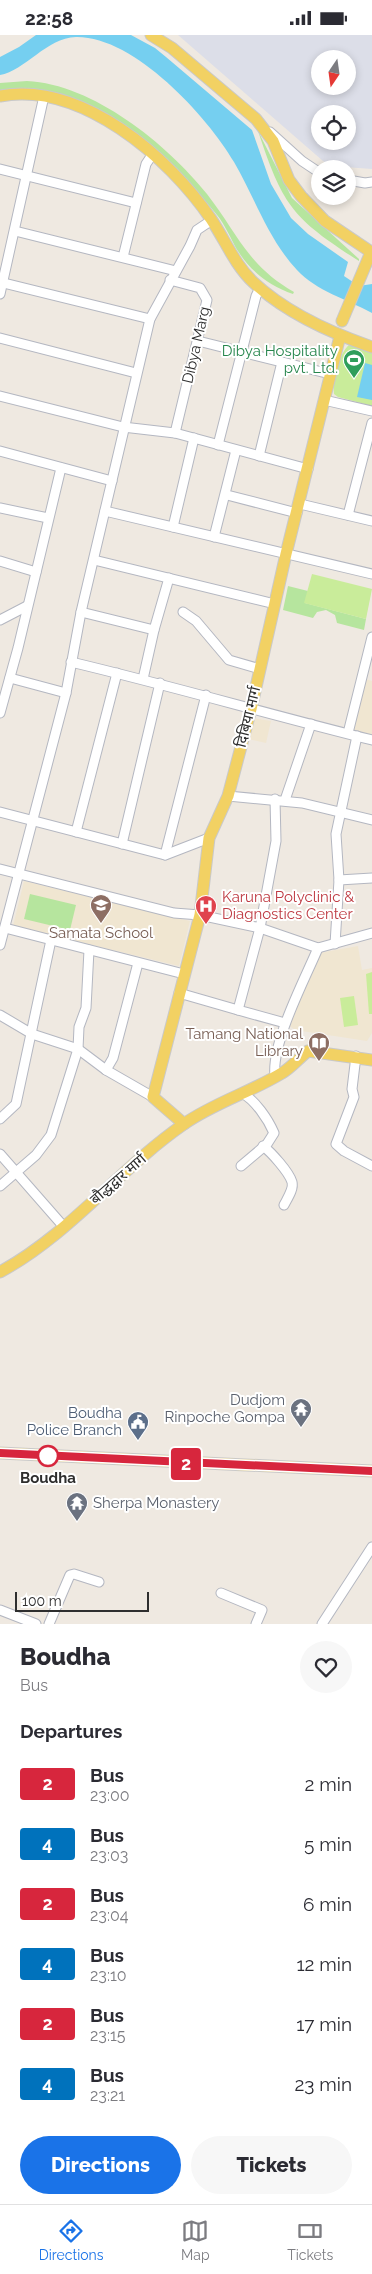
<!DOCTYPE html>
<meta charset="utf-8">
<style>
:root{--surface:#fff;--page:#f7f7f7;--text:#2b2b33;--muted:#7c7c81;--line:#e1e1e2;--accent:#1a73e8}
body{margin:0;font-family:Raleway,"Noto Sans Devanagari",sans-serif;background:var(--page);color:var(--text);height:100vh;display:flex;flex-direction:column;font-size:19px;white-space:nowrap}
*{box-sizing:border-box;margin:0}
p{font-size:16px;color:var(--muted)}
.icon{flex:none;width:28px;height:28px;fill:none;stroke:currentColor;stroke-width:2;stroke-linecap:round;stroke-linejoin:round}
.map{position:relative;height:1589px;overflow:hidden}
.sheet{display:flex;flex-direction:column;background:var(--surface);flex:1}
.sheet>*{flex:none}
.badge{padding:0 10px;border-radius:4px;font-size:18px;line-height:32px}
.needle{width:32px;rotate:193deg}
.fabs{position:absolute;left:311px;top:15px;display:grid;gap:10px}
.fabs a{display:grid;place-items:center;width:45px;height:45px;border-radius:50%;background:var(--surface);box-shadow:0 2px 8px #0003;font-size:25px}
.scale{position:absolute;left:15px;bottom:12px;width:134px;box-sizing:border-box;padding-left:5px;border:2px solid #2e2e2e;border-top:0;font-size:14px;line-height:18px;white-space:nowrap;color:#2e2e2e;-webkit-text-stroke:4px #fff;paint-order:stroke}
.map>.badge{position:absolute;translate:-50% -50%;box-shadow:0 0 0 2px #fff}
h2{padding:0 20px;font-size:19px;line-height:45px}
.round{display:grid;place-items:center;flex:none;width:52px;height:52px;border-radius:26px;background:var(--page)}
.head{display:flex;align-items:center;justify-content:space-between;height:85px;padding:0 20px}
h1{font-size:24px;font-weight:800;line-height:38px}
.primary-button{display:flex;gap:10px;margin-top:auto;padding:10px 20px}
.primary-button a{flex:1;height:58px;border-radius:30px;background:var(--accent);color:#fff;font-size:20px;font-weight:800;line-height:58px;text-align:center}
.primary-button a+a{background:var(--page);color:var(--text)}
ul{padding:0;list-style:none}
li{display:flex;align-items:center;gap:15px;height:60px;padding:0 20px}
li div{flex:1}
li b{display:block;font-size:19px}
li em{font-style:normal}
li .badge{min-width:55px;font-weight:700;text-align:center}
.status{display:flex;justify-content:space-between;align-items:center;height:35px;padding:0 25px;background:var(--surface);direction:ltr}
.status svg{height:14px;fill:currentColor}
.tab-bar{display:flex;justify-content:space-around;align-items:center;height:70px;border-top:1px solid var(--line);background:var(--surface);font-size:14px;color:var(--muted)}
.tab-bar a{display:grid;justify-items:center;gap:2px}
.tab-bar .selected{color:var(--accent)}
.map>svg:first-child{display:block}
.education{fill:#f0e6d1}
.airport{fill:#dcdee8;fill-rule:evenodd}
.green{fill:#b6e59e}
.pitch{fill:#c9ec9a}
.water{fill:#75cff0}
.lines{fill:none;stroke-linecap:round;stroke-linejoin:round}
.minor-casing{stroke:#b4b7c1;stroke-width:11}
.major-casing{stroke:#c9c9c9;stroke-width:13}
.minor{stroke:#fff;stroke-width:9}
.major{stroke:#f2d163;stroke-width:11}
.line-casing{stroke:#fff;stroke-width:11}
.line{stroke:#d7263d;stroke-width:8}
.stop-dot{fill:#fff;stroke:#d7263d;stroke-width:2.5}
.labels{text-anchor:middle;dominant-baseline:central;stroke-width:4;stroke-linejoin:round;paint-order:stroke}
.street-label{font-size:15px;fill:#2e2e2e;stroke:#fff}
.leisure-label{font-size:15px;fill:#27864d;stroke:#fff;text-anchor:end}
.health-label{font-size:15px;fill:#be3a42;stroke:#fff;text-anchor:start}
.education-label{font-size:15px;fill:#785e54;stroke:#fff}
.worship-label{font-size:15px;fill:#5b616d;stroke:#fff;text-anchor:end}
.service-label{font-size:15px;fill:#4e5e75;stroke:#fff;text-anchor:end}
.stop-label{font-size:15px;font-weight:bold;fill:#2e2e2e;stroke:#fff}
</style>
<div class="status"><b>22:58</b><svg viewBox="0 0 49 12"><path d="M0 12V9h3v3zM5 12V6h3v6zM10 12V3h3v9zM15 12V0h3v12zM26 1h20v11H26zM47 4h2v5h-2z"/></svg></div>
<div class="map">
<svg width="372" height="1589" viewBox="0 0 372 1589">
<rect width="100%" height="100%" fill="#efe9e1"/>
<g class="education">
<path d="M365,644L372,646V702L356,698L352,693Z"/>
<path d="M253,683L271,686L266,708L248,704Z"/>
<path d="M24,846L190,886L179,931L13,891Z"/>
<path d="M358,911L362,935L372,933V998L367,1006L295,995L287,989L319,918Z"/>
</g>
<path class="airport" d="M178,0H372V134L332,131L323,126ZM320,24H348V51H320ZM320,79H348V106H320Z"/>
<g class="green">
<path d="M27,46C93,49 167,109 207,159C238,199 247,230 294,257L293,259C268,250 250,236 236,213C230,202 225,190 217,180C199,157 177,138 155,119C102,74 73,51 0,55V48Z"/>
<path d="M258,96L292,163L359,224V226C292,183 283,171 258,96Z"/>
<path d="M288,551L308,556L305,568L366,584L364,595L337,588L335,580L326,575L317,577L313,583L283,575Z"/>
<path d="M30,859L76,870L70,895L24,884Z"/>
</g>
<g class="pitch">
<path d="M349,310L372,316V371L338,362L334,359C332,347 339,318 349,310Z"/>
<path d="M312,539L372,554L366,584L304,568Z"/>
<path d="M372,937V979H369L366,939Z"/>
<path d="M354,961L358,990L344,992L340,963Z"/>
</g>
<g class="water">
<path d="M36,0H131L155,13L166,22L252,95L271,149L291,183L308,199L348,227L344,241L359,251L372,249V278C347,264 316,256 297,235C268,204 255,163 234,127C207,81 134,1 76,2C46,3 25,36 0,40V22L19,12Z"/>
<path d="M365,328L372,330V365L357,362Z"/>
</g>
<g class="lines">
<g class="minor-casing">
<g id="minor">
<path d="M270,97L302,126L320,138"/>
<path d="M0,134L136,168"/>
<path d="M348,145L365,148L372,147"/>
<path d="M15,196L176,236"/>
<path d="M123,222L146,129L152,120"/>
<path d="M170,245L200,253L207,265L175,398"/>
<path d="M0,247L150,284"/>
<path d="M0,259L44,61"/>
<path d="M0,303L136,338"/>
<path d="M198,306L330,339"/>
<path d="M0,361L123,392L175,398L308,434"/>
<path d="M324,365L372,376"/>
<path d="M218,410L256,261L260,253"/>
<path d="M0,416L112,446"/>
<path d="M259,421L282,327"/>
<path d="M227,460L297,478"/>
<path d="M300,469L372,486"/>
<path d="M0,473L48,483"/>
<path d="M105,476L372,539"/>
<path d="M348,480L372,388"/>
<path d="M173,492L194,403"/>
<path d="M214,502L236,415"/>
<path d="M94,525L275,569"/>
<path d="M0,526L36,537"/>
<path d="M81,577L154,595"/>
<path d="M183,577L196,586L229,625L260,634"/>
<path d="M0,585L27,571"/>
<path d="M71,627C172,651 271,680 372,705"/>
<path d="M10,643L66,658"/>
<path d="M143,644L154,595L169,543"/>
<path d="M0,678L18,613L61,433"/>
<path d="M348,698L372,602"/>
<path d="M228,761L302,768L372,785"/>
<path d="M275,764L276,806L260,893L238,975L285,988"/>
<path d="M285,765L311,689"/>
<path d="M0,777L165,820L209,803"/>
<path d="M76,797L117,638"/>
<path d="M122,809L160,648"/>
<path d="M165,820L206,660"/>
<path d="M0,834L174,878L200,880L260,893L318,913L372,898"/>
<path d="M339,845L372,843"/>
<path d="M5,893L184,939"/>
<path d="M335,909L339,845L336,799L357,701"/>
<path d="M0,910L66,658L81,577L150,284L190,211L197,195L212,185"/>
<path d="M179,958L238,975"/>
<path d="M0,980L32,999L78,1014L106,1035L153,1062"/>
<path d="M356,1021L352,1054L354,1062L336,1109L344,1116L372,1131"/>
<path d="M106,1035L113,1023L138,928"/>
<path d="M275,1041C271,1008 305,944 318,913"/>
<path d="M0,1084L16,1069L51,905"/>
<path d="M263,1111C271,1117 289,1137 292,1147C294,1154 287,1164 284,1170"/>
<path d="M0,1119L64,1192"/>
<path d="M241,1131L267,1109L274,1098C268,1084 255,1065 242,1058"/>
<path d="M0,1151L36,1120L51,1100L78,1014L79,992L86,973L89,915"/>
<path d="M221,1558L262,1575L256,1589"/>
<path d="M0,1575L36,1589"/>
<path d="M49,1589L70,1540L74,1539L99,1547"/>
<path d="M322,1589L372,1512"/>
</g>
</g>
<g class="major-casing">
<g id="major">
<path d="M151,0L172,13L256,84L273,106L289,145L301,161L325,186L371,217L342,286"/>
<path d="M0,61C81,46 169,122 211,184C225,205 235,230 253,247C285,277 331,298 372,312"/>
<path d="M184,1089L153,1062L200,880L209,803L228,761L251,674L286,519L340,301"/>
<path d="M0,1237C70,1199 119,1134 184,1089C214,1068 251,1057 282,1038C291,1033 299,1023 308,1016L372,1025"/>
<path d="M0,1418L372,1436"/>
</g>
</g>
<use href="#minor" class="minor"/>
<use href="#major" class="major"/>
</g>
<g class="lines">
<g class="line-casing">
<path id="line" d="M0,1418L372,1436"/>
</g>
<use href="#line" class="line"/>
</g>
<defs>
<g id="stadium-pin" transform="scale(1.125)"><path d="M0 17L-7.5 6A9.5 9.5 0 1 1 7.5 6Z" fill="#2e9e5b" stroke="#fff"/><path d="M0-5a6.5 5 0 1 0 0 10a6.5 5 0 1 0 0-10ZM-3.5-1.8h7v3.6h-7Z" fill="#fff"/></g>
<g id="school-pin" transform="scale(1.125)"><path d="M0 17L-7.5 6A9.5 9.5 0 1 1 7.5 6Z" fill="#8d6e63" stroke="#fff"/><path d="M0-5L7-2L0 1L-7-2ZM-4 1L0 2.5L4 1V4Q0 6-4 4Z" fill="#fff"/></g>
<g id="hospital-pin" transform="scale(1.125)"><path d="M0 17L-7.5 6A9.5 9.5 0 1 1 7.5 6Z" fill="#e0444e" stroke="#fff"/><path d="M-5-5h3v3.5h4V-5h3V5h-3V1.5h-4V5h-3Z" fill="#fff"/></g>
<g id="library-pin" transform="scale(1.125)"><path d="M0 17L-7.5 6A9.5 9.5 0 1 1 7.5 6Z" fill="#8d6e63" stroke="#fff"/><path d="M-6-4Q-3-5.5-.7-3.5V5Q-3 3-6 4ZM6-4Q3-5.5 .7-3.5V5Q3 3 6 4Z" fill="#fff"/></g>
<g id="temple-pin" transform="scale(1.125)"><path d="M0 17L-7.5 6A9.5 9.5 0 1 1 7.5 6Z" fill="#6b7280" stroke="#fff"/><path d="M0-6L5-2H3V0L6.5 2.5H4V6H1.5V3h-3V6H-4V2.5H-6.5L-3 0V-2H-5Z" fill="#fff"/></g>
<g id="civic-pin" transform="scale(1.125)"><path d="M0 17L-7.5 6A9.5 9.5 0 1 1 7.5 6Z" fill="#5c6f8a" stroke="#fff"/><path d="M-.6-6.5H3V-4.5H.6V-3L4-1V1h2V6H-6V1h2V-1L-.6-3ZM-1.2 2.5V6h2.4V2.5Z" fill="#fff"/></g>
</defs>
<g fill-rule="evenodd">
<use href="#stadium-pin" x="354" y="325"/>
<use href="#school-pin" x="101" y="870"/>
<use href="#hospital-pin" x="206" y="871"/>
<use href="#library-pin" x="319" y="1008"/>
<use href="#temple-pin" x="301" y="1374"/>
<use href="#civic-pin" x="138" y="1387"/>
<use href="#temple-pin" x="77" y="1468"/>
</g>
<circle class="stop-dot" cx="48" cy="1421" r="10"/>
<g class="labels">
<g class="street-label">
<text transform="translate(196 310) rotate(-77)">Dibya Marg</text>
<text transform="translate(248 682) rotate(-76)">दिबिया मार्ग</text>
<text transform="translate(118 1144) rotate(-41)">बौद्धद्वार मार्ग</text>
</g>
<g class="leisure-label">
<text x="338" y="316">Dibya Hospitality<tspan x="338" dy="17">pvt. Ltd.</tspan></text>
</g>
<g class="health-label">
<text x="222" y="862">Karuna Polyclinic &amp;<tspan x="222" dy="17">Diagnostics Center</tspan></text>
</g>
<g class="education-label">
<text x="101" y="898">Samata School</text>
<text x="303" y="999" text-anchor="end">Tamang National<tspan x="303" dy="17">Library</tspan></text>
</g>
<g class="worship-label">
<text x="285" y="1365">Dudjom<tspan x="285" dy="17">Rinpoche Gompa</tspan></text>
<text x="93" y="1468" text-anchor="start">Sherpa Monastery</text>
</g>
<g class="service-label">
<text x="122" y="1378">Boudha<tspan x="122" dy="17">Police Branch</tspan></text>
</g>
<g class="stop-label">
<text x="48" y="1443">Boudha</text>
</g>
</g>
</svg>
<div class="fabs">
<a><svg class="needle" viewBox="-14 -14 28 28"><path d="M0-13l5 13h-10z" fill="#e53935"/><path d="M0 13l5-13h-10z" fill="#7c7c81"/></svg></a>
<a><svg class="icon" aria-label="locate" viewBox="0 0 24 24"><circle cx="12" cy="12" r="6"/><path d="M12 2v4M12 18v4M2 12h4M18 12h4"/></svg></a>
<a><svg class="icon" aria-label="layers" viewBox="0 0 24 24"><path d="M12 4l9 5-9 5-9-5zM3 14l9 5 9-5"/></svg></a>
</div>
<div class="scale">100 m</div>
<b class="badge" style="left:186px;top:1429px;background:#d7263d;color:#fff">2</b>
</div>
<section class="sheet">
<div class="head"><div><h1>Boudha</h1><p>Bus</p></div><a class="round"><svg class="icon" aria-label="heart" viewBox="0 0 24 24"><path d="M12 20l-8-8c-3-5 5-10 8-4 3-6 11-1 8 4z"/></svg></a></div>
<h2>Departures</h2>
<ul>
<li><span class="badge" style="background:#d7263d;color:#fff">2</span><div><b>Bus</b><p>23:00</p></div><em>2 min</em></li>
<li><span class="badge" style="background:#0072bc;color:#fff">4</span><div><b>Bus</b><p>23:03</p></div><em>5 min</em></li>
<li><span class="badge" style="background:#d7263d;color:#fff">2</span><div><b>Bus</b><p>23:04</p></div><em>6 min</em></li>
<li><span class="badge" style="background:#0072bc;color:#fff">4</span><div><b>Bus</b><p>23:10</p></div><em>12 min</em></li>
<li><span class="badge" style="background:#d7263d;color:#fff">2</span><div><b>Bus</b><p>23:15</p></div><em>17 min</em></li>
<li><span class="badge" style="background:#0072bc;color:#fff">4</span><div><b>Bus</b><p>23:21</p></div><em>23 min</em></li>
</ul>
<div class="primary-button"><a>Directions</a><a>Tickets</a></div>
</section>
<nav class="tab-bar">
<a class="selected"><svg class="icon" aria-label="directions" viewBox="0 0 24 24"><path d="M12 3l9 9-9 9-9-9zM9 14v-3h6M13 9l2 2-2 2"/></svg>Directions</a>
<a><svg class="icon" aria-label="map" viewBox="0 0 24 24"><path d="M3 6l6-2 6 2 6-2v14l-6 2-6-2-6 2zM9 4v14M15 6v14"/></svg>Map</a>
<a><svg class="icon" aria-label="tickets" viewBox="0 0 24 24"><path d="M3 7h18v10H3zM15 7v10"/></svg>Tickets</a>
</nav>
